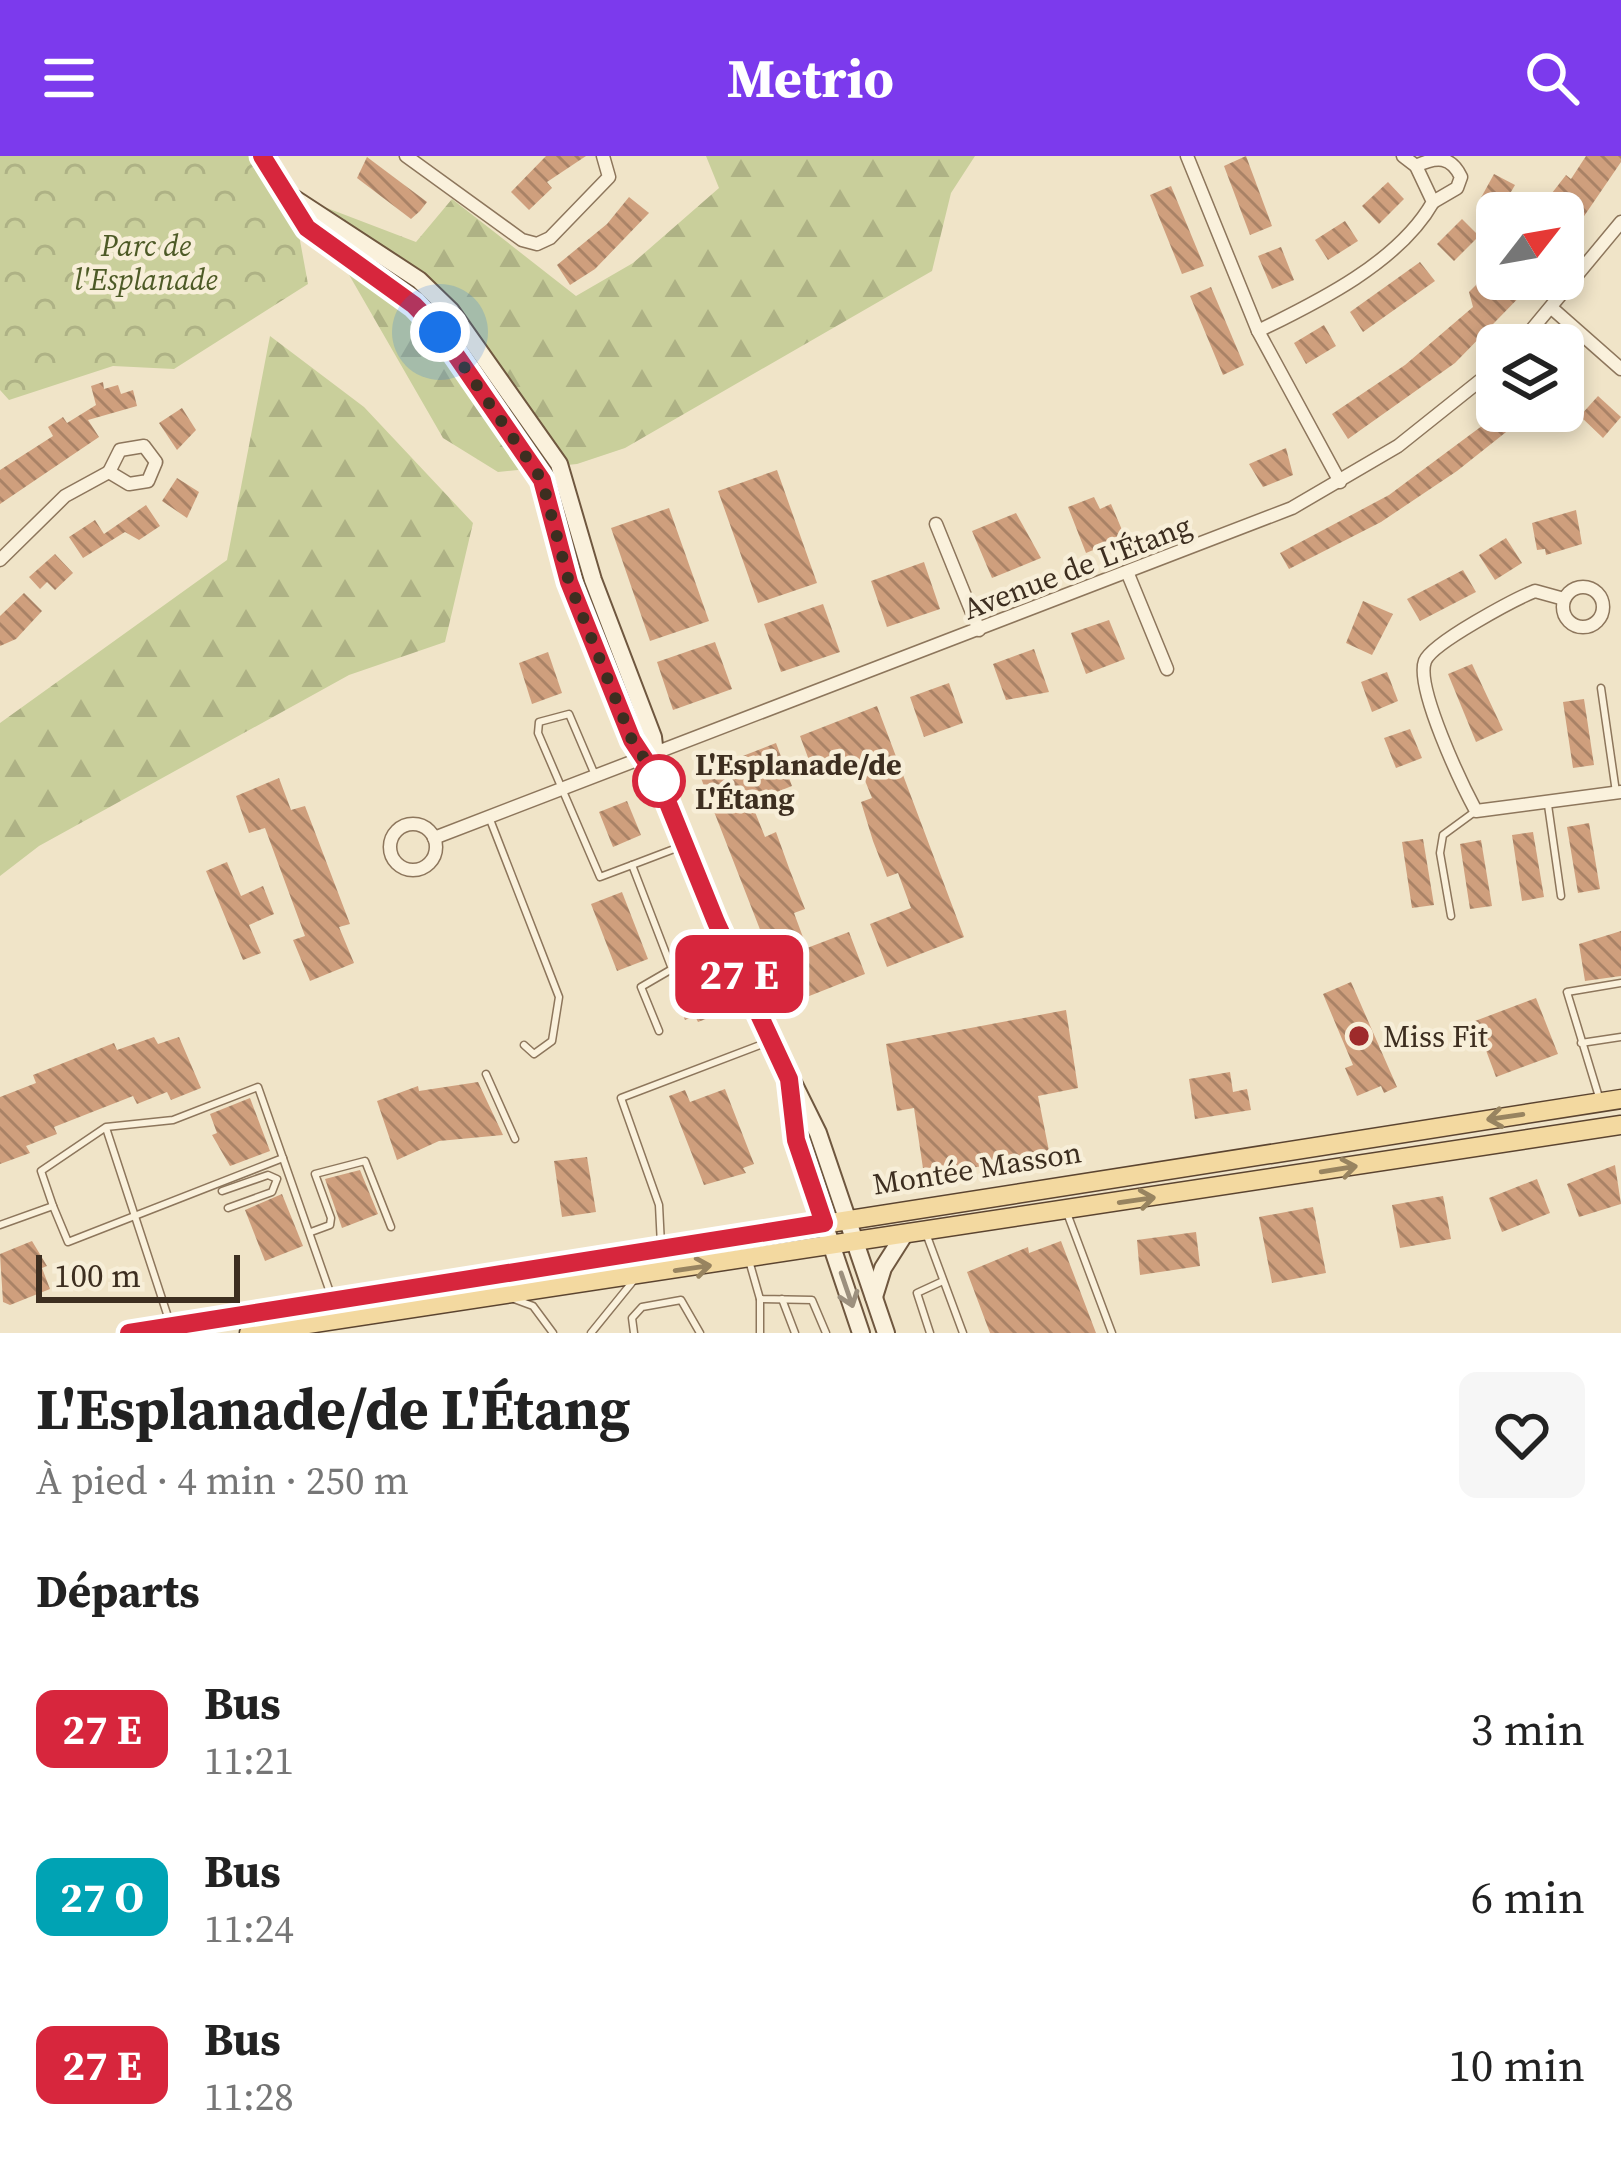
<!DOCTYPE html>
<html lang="fr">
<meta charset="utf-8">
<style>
:root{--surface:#fff;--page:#f6f6f6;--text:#222;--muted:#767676;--accent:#7c3aed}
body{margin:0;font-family:"Source Serif 4",serif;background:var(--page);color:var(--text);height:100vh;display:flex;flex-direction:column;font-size:45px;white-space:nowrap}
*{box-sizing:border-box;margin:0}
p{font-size:39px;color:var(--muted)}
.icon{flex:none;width:66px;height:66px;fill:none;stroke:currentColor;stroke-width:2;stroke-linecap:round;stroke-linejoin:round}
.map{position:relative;height:1177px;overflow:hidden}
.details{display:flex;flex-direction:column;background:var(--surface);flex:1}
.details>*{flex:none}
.badge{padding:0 24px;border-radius:18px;font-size:42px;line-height:78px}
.needle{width:78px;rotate:59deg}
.fabs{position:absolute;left:1476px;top:36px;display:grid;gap:24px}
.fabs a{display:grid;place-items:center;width:108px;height:108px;border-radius:18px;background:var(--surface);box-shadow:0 6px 18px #0003;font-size:60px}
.scale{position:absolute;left:36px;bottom:30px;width:204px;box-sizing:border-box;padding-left:12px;border:6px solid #3d2e20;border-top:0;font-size:33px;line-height:42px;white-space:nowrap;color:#3d2e20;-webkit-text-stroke:9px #f7eed8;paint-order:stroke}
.you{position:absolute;width:60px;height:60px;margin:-30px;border:9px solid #fff;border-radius:50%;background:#1a73e8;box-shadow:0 0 0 18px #1a73e833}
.map>.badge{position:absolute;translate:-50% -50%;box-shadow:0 0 0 6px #fff}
h2{padding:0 36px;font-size:45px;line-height:108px}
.round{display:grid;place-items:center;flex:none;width:126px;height:126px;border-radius:18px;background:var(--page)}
.head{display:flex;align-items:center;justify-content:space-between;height:204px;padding:0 36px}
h1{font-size:57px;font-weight:700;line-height:90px}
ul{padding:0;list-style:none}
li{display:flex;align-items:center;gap:36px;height:168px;padding:0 36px}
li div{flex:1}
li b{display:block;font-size:45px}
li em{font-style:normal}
li .badge{min-width:132px;font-weight:700;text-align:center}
header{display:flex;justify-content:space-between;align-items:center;height:156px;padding:0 36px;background:var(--accent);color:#fff;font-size:54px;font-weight:700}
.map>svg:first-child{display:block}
.forest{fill:url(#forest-firs)}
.park{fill:url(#park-crowns)}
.building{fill:url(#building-back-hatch)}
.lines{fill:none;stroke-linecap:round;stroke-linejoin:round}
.lane-casing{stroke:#8d765c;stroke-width:9}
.street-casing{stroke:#8d765c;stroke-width:15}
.secondary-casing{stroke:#6f573f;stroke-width:20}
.primary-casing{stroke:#5b4430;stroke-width:21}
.lane{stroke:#faf1dc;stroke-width:6}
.street{stroke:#faf1dc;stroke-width:12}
.secondary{stroke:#faf1dc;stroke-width:16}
.primary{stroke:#f3d9a0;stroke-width:18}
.oneway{stroke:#988460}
.oneway2{stroke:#9c907e}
.line-casing{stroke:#fff;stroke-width:27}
.line{stroke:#d7263d;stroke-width:18}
.walk{stroke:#3d2e20;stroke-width:12;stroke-dasharray:0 21.6}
.stop-dot{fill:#fff;stroke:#d7263d;stroke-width:6}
.poi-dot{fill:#9e2a2b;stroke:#f7eed8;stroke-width:4.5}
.labels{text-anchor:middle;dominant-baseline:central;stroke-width:9;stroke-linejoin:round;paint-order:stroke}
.park-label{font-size:30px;font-style:italic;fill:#4d5a26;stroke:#f7eed8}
.street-label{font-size:30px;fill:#3d2e20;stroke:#f7eed8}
.stop-label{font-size:30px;font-weight:bold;fill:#3d2e20;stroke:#f7eed8;text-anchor:start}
.poi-label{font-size:30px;fill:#3d2e20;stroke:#f7eed8;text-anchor:start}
</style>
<header><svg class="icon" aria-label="menu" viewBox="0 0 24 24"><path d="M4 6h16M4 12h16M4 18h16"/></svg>Metrio<svg class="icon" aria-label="search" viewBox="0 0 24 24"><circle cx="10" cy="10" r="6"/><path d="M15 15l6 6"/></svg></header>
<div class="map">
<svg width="1621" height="1177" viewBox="0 0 1621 1177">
<defs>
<pattern id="forest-firs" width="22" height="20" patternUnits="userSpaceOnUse" patternTransform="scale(3)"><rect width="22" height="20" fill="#c9cf9b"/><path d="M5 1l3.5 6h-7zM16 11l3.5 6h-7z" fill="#aeb285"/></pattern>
<pattern id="park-crowns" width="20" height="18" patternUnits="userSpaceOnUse" patternTransform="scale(3)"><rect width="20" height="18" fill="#c9cf9b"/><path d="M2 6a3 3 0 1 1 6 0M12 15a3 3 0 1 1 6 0" fill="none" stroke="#aeb285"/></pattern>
<pattern id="building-back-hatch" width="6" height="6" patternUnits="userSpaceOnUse" patternTransform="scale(3)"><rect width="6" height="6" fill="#cf9f7d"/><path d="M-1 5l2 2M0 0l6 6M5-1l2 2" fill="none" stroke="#a98266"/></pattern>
</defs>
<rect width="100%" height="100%" fill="#f0e4c8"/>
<g class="forest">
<path d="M706,0H975L951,37L932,115L625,292L577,308L498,316L443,282L306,44L416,86L452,43L576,140L633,107L719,32Z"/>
<path d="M270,180L364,251L473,367L445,486L349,519L39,690L0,720V567L227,404Z"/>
</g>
<path class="park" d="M0,0H256L292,41L308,128L174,213L113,210L9,244L0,234Z"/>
<g class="building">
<path d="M546,0H586L547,26L552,32L529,54L511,36Z"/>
<path d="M1246,0L1272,70L1250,79L1224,10Z"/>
<path d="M1586,0H1621V6L1563,91V57H1548L1559,42L1552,37L1566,19L1571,23Z"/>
<path d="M367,1L427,46L420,55L411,63L357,22Z"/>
<path d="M1494,18L1515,29L1497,60L1477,49Z"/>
<path d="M1388,26L1404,43L1379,68L1362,50Z"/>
<path d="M1171,30L1204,110L1182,118L1150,39Z"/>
<path d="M629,41L649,57L595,113L570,129L557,109L607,68Z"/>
<path d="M1462,63L1479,80L1454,105L1437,88Z"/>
<path d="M1345,65L1358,85L1328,104L1315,84Z"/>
<path d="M1281,91L1294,124L1272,133L1258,100Z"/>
<path d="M1420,106L1435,125L1363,176L1350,156Z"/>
<path d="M1485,120L1490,126L1496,120L1537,123L1455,207L1348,283L1332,258L1405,209L1473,151L1469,136Z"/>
<path d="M1211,131L1244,209L1223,219L1190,140Z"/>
<path d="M1324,169L1336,190L1306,208L1294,187Z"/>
<path d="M103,226L104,233L118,229L121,238L133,234L137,250L88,264L99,281L0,348V314L53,280L48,271L63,261L67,267L96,249L91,230Z"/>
<path d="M1598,240L1621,261L1603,282L1580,260Z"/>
<path d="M182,252L196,274L177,294L159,267Z"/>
<path d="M1502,255H1512L1520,265L1457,315L1381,366L1289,413L1280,397L1389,339Z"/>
<path d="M1286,292L1293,319L1263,331L1249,308Z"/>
<path d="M777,314L817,427L758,447L718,335Z"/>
<path d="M177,322L199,336L187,362L162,345Z"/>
<path d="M1094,341L1100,353L1111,348L1125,381L1086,397L1068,351Z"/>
<path d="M146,349L160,370L139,384L125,376L83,402L69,381L95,364L104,378Z"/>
<path d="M669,352L709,465L650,485L611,372Z"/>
<path d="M1576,354L1582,388L1546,399L1545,393L1537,394L1532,367Z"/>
<path d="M1016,357L1041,402L992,422L972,375Z"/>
<path d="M1506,382L1522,407L1495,424L1479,399Z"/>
<path d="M55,398L73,417L55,434L47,426L40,433L29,421Z"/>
<path d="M924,406L940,453L887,471L871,425Z"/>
<path d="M1463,414L1476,436L1420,465L1407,443Z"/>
<path d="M24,437L42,455L16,483L0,490V460Z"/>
<path d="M1363,445L1393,458L1372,499L1346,487Z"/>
<path d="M823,448L840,496L781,516L764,468Z"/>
<path d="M1109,464L1125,503L1086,518L1071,477Z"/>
<path d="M715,486L732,533L673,554L657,506Z"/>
<path d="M1034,493L1049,536L1006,544L993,508Z"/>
<path d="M548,496L562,537L532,548L519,507Z"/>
<path d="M1472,508L1503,574L1476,586L1448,518Z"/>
<path d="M1387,516L1398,545L1372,556L1361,526Z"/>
<path d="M949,527L963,567L924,581L910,541Z"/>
<path d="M1584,543L1594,609L1573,612L1563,546Z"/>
<path d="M877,550L964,781L887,811L870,768L911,752L898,717L887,721L873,685L861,646L872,642L858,607L816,623L800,580Z"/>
<path d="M1410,573L1422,602L1396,612L1384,582Z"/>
<path d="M776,587L792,630L751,646L765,681L776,676L789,712L805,753L794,757L807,792L849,776L865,818L789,848L699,617Z"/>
<path d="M279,622L291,654L305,650L350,768L339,771L354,807L310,825L293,784L305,780L265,672L249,677L236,640Z"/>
<path d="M627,645L641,679L613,691L599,656Z"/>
<path d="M1589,667L1600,733L1578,737L1567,671Z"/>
<path d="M1533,676L1544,741L1522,745L1512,679Z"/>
<path d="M1423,683L1434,749L1412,752L1402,686Z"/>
<path d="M1481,684L1492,750L1470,753L1460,688Z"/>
<path d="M227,706L241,740L263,730L274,758L249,769L261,797L243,804L206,715Z"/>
<path d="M622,736L648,803L617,815L591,748Z"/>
<path d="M1621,775V820L1585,825L1579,788Z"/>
<path d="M697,824L711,861L698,866L695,860L685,864L673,833Z"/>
<path d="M1351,826L1397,931L1384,937L1381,930L1357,940L1345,912L1353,909L1323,838Z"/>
<path d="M1536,842L1558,898L1496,921L1475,865Z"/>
<path d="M1066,854L1078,932L1038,940L1050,1000L924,1019L914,952L897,955L886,888Z"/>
<path d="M154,881L158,888L179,881L201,932L171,944L167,936L137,948L133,940L54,971L57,978L26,990L30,997L0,1008V941L36,927L33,919L114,887L117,894Z"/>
<path d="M1230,916L1233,936L1247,933L1251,954L1195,963L1189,923Z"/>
<path d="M478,926L503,979L439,985L397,1004L377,945L418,930L419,935Z"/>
<path d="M725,933L754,1008L743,1012L746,1017L704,1029L669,940L685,934L690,946Z"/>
<path d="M250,942L270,995L230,1010L212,979L217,977L210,958Z"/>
<path d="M587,1001L596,1056L562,1061L554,1005Z"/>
<path d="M1615,1009L1621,1048L1579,1061L1567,1028Z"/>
<path d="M360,1014L378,1058L342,1072L325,1023Z"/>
<path d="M1537,1023L1550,1057L1502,1076L1489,1042Z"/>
<path d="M282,1038L303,1090L265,1105L245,1054Z"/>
<path d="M1443,1040L1451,1083L1400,1092L1392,1049Z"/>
<path d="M1313,1051L1326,1117L1272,1127L1259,1061Z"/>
<path d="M1196,1076L1200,1110L1140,1119L1137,1084Z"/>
<path d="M32,1085L47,1110L42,1112L50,1133L10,1149L3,1146L0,1098Z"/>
<path d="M1061,1085L1096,1177H990L967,1116L1028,1091L1029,1097Z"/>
</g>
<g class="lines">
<g class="lane-casing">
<g id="lane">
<path d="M1601,532L1616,636"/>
<path d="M595,619L569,558L539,566L538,577L600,721L632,709"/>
<path d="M1548,649L1561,740"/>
<path d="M489,661L559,841L552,885L534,898L524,889"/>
<path d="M682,690L632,709L672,813L723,792"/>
<path d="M1451,760L1440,697L1443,679L1473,657"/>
<path d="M659,875L641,831L672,813"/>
<path d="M1581,887L1621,881"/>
<path d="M486,918L515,983"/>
<path d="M1599,941L1567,836L1621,827"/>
<path d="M106,972L169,1164"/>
<path d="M222,1035L268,1019L277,1023L272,1036L228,1052"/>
<path d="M53,1050L68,1086L283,1002"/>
<path d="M1067,1057L1112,1177"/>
<path d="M0,1069L53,1050L41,1015L106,971L173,964L258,931L332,1142"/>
<path d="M311,1076L330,1069L331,1062L315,1018L365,1005L391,1071"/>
<path d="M927,1080L963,1177"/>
<path d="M661,1089L659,1049L621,942L768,886"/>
<path d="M750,1108L760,1143L812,1144L826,1177"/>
<path d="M514,1143L533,1150L553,1177"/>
<path d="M760,1143V1177"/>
<path d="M782,1143L795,1177"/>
<path d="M591,1177L634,1124"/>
<path d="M634,1177L632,1162L642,1151L681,1144L700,1177"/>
<path d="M930,1177L917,1137L943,1125"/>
</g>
</g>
<g class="street-casing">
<g id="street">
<path d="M406,0L522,84L537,88L550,82L609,21L603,0"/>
<path d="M1187,0L1258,175L1340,326"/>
<path d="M1416,10C1437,0 1451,0 1461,21L1457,32L1433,46"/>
<path d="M1554,154L1621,213"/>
<path d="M1258,175C1318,146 1399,106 1433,46L1416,10L1403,0"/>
<path d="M1519,189L1621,66"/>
<path d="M144,290L156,306L148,325L129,328L109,316L120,294Z"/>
<path d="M936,368L979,474"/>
<path d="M0,404L65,340L109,316"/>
<path d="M1128,418L1167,513"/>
<circle cx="1583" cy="451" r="20"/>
<path d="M1564,443L1535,435C1515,443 1432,487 1425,505C1415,531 1462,629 1476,655L1621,636"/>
<circle cx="413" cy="691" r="23"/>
<path d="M434,682L1292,352L1398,290L1497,211"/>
</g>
</g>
<g class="secondary-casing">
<g id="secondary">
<path d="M263,0L307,72L414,149L439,176L542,324L569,426L632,584L659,625L726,791L818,977L886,1177"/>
<path d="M292,41L419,124L451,155L559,308L593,424L653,581L657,615"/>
<path d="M790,937L796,984L861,1177"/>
<path d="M874,1141L883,1112L904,1079"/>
</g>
</g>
<g class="primary-casing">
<g id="primary">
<path d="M129,1177L1621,943"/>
<path d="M249,1177L1621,969"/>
</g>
</g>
<use href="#lane" class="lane"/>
<use href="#street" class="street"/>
<use href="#secondary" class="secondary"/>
<use href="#primary" class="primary"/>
</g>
<defs><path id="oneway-shaft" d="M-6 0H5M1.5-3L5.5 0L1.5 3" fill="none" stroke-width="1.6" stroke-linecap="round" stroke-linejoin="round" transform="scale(3)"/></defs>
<g class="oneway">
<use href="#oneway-shaft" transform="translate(1505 961) rotate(172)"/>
<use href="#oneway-shaft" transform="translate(1339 1013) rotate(-9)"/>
<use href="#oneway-shaft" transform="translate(1137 1044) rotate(-8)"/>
<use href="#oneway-shaft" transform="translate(693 1112) rotate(-8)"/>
</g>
<use class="oneway2" href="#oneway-shaft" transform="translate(847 1134) rotate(71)"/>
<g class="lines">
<g class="line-casing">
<path id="line" d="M129,1177L824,1067L796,984L789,923L716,766L659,625L632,584L569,426L542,324L440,176L414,149L307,72L262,0"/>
</g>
<use href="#line" class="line"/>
<path class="walk" d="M440,176L542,324L569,426L632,584L659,625"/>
</g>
<circle class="stop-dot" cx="659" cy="625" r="24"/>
<circle class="poi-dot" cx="1359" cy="880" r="12"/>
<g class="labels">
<g class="park-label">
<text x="146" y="89">Parc de<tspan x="146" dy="34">l'Esplanade</tspan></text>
</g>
<g class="street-label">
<text transform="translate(1077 411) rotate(-21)">Avenue de L'Étang</text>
<text transform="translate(977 1012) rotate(-9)">Montée Masson</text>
</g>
<g class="stop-label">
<text x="695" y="608">L'Esplanade/de<tspan x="695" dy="34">L'Étang</tspan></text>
</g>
<g class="poi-label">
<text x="1383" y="880">Miss Fit</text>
</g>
</g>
</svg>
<div class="fabs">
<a><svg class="needle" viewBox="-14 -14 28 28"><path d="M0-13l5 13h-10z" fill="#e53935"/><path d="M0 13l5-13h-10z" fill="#767676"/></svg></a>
<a><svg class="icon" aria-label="layers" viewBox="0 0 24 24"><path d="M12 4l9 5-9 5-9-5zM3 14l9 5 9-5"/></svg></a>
</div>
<div class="scale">100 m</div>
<div class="you" style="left:440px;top:176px"></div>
<b class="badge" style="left:739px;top:818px;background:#d7263d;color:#fff">27 E</b>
</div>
<section class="details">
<div class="head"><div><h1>L'Esplanade/de L'Étang</h1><p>À pied · 4 min · 250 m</p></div><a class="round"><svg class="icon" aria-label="heart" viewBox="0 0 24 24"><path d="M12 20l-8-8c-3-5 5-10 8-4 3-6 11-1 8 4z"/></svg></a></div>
<h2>Départs</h2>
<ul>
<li><span class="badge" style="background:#d7263d;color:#fff">27 E</span><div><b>Bus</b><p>11:21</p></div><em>3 min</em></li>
<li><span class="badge" style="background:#00a3b4;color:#fff">27 O</span><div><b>Bus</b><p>11:24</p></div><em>6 min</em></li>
<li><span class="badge" style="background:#d7263d;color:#fff">27 E</span><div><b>Bus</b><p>11:28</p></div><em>10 min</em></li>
</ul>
</section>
